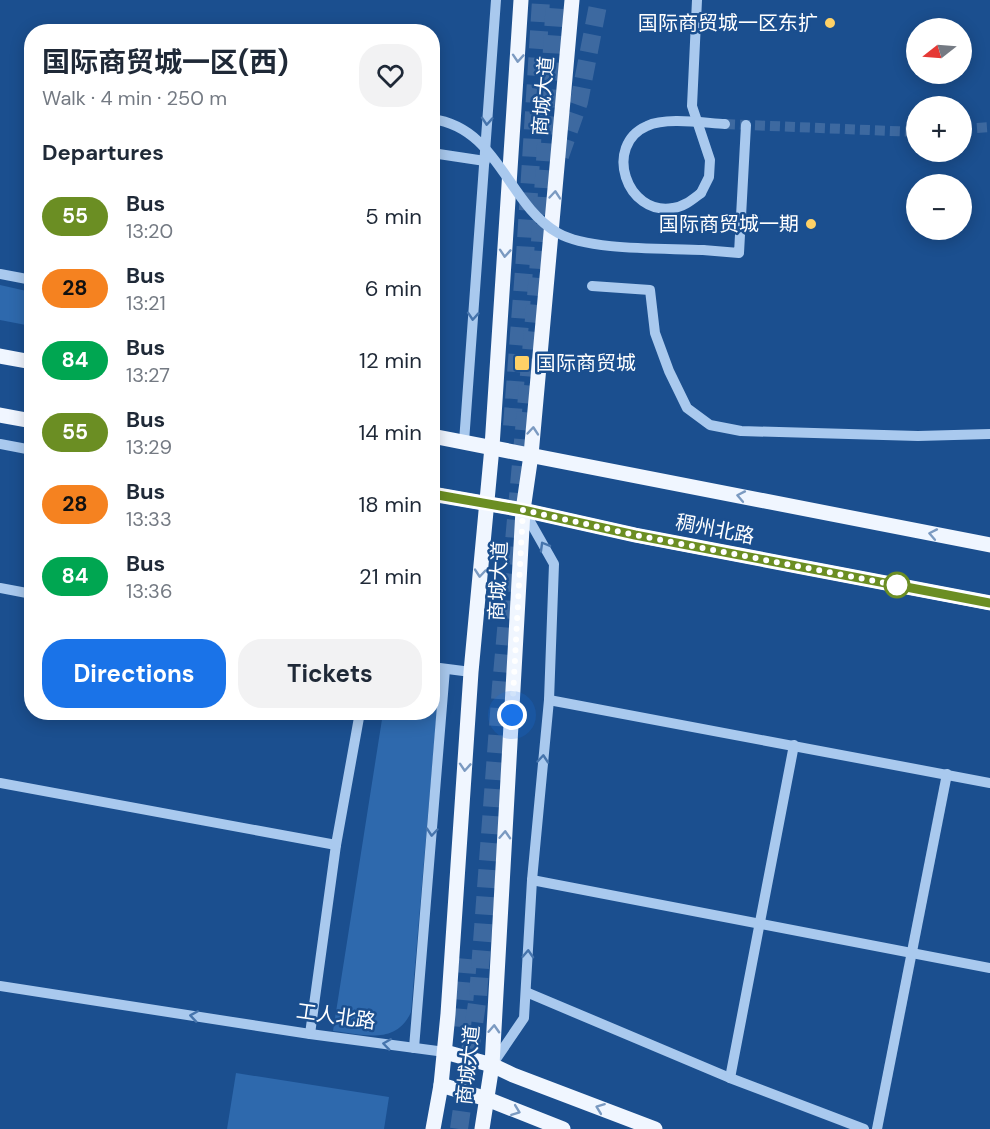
<!DOCTYPE html>
<meta charset="utf-8">
<style>
:root{--surface:#fff;--page:#f2f2f3;--text:#1f2937;--muted:#747a83;--accent:#1a73e8}
body{margin:0;font-family:"DM Sans","Noto Sans SC",sans-serif;background:var(--page);color:var(--text);height:100vh;display:flex;flex-direction:column;font-size:22px;white-space:nowrap}
*{box-sizing:border-box;margin:0}
p{font-size:20px;color:var(--muted)}
.icon{flex:none;width:33px;height:33px;fill:none;stroke:currentColor;stroke-width:2;stroke-linecap:round;stroke-linejoin:round}
.map{position:relative;flex:1;overflow:hidden}
.panel{position:absolute;left:24px;top:24px;width:416px;height:696px;display:flex;flex-direction:column;background:var(--surface);border-radius:24px;box-shadow:0 3px 15px #0003}
.panel>*{flex:none}
.badge{padding:0 12px;border-radius:20px;font-size:21px;line-height:39px}
.needle{width:39px;rotate:253deg}
.tools{position:absolute;left:906px;top:18px;display:grid;gap:12px}
.tools a{display:grid;place-items:center;width:66px;height:66px;border-radius:50%;background:var(--surface);box-shadow:0 3px 15px #0003;font-size:30px}
.you{position:absolute;width:30px;height:30px;margin:-15px;border:4px solid #fff;border-radius:50%;background:#1a73e8;box-shadow:0 0 0 9px #1a73e833}
.map>.badge{position:absolute;translate:-50% -50%;box-shadow:0 0 0 3px #fff}
h2{padding:0 18px;font-size:22px;line-height:54px}
.round{display:grid;place-items:center;flex:none;width:63px;height:63px;border-radius:24px;background:var(--page)}
.overview{display:flex;align-items:center;justify-content:space-between;height:102px;padding:0 18px}
h1{font-size:28px;font-weight:700;line-height:45px}
.primary-button{display:flex;gap:12px;margin-top:auto;padding:12px 18px}
.primary-button a{flex:1;height:69px;border-radius:24px;background:var(--accent);color:#fff;font-size:24px;font-weight:700;line-height:69px;text-align:center}
.primary-button a+a{background:var(--page);color:var(--text)}
ul{padding:0;list-style:none}
li{display:flex;align-items:center;gap:18px;height:72px;padding:0 18px}
li div{flex:1}
li b{display:block;font-size:22px}
li em{font-style:normal}
li .badge{min-width:66px;font-weight:700;text-align:center}
.map>svg:first-child{display:block}
.green{fill:#2e69ad}
.lines{fill:none;stroke-linecap:round;stroke-linejoin:round}
.minor-tunnel{stroke:#3d69a0;stroke-width:10;stroke-dasharray:10 5;stroke-linecap:butt}
.highway-tunnel{stroke:#3d69a0;stroke-width:18;stroke-dasharray:18 9;stroke-linecap:butt}
.minor{stroke:#a9c9ee;stroke-width:10}
.major{stroke:#f0f6ff;stroke-width:15}
.minor-bridge{stroke:#a9c9ee;stroke-width:10}
.oneway{stroke:#7b9ac1}
.oneway2{stroke:#4674ac}
.line-casing{stroke:#fff;stroke-width:14}
.line{stroke:#6b8e23;stroke-width:9}
.walk{stroke:#fff;stroke-width:6;stroke-dasharray:0 10.8}
.poi-dot{fill:#ffd166;stroke:#1b4f8f;stroke-width:2}
.stop-dot{fill:#fff;stroke:#6b8e23;stroke-width:3}
.labels{text-anchor:middle;dominant-baseline:central;stroke-width:5;stroke-linejoin:round;paint-order:stroke}
.poi-label{font-size:20px;fill:#fff;stroke:#1b4f8f;text-anchor:end}
.street-label{font-size:20px;fill:#fff;stroke:#1b4f8f}
</style>
<div class="map">
<svg width="990" height="1129" viewBox="0 0 990 1129">
<rect width="100%" height="100%" fill="#1b4f8f"/>
<g class="green">
<path d="M0,285L31,292V326L0,320Z"/>
<path d="M432,693L438,699L411,1012C396,1046 362,1034 333,1031L383,713L432,712Z"/>
<path d="M236,1073L389,1097L384,1129H227Z"/>
</g>
<g class="lines">
<g class="minor-tunnel">
<path d="M725,124L916,132"/>
<path d="M962,129L990,127"/>
</g>
<g class="highway-tunnel">
<path d="M560,156L579,102L599,0"/>
<path d="M512,426L525,256L541,0"/>
<path d="M462,1027L468,959"/>
<path d="M459,1129L478,996L501,686L538,274L555,0"/>
</g>
<g class="minor">
<path d="M697,0L692,106L710,160L709,177L701,193"/>
<path d="M432,153L485,161"/>
<path d="M703,250L739,253L746,125"/>
<path d="M0,274L32,280"/>
<path d="M592,286L650,290L655,333L669,371L687,408L710,425L741,431L918,436L990,434"/>
<path d="M464,442L496,0"/>
<path d="M0,444L32,450"/>
<path d="M0,588L32,594"/>
<path d="M432,667L471,672"/>
<path d="M549,700L990,783"/>
<path d="M0,783L336,845"/>
<path d="M532,880L990,968"/>
<path d="M0,986L310,1034L445,1052"/>
<path d="M526,992L730,1078L864,1129"/>
<path d="M310,1034L336,845L360,712"/>
<path d="M414,1048L445,669"/>
<path d="M494,1062L524,1018L532,880L549,700L554,564L524,511"/>
<path d="M730,1078L794,745"/>
<path d="M877,1129L947,774"/>
</g>
<g class="major">
<path d="M0,356L32,362"/>
<path d="M0,415L32,421"/>
<path d="M432,436L990,545"/>
<path d="M432,494L523,510L635,535L990,603"/>
<path d="M445,1052L492,1065L513,1075L655,1129"/>
<path d="M441,1085L487,1099L563,1129"/>
<path d="M433,1129L441,1085L448,1014L471,672L492,447L521,0"/>
<path d="M482,1129L492,1065L523,510L531,455L572,0"/>
</g>
<g class="minor-bridge">
<path d="M432,119C499,128 507,204 558,233C589,251 665,248 703,250"/>
<path d="M701,193C693,199 684,207 673,208C626,216 603,145 647,126C666,117 704,123 725,124"/>
</g>
</g>
<defs><path id="oneway-chevron" d="M-2-3.5L2.5 0L-2 3.5" fill="none" stroke-width="1.6" stroke-linecap="round" stroke-linejoin="round" transform="scale(1.5)"/></defs>
<g class="oneway">
<use href="#oneway-chevron" transform="translate(518 58) rotate(94)"/>
<use href="#oneway-chevron" transform="translate(555 195) rotate(-85)"/>
<use href="#oneway-chevron" transform="translate(505 253) rotate(94)"/>
<use href="#oneway-chevron" transform="translate(533 431) rotate(-85)"/>
<use href="#oneway-chevron" transform="translate(741 496) rotate(-169)"/>
<use href="#oneway-chevron" transform="translate(933 534) rotate(-169)"/>
<use href="#oneway-chevron" transform="translate(480 573) rotate(95)"/>
<use href="#oneway-chevron" transform="translate(465 767) rotate(94)"/>
<use href="#oneway-chevron" transform="translate(505 835) rotate(-87)"/>
<use href="#oneway-chevron" transform="translate(494 1029) rotate(-87)"/>
<use href="#oneway-chevron" transform="translate(600 1108) rotate(-159)"/>
<use href="#oneway-chevron" transform="translate(516 1111) rotate(21)"/>
</g>
<g class="oneway2">
<use href="#oneway-chevron" transform="translate(487 121) rotate(94)"/>
<use href="#oneway-chevron" transform="translate(473 316) rotate(94)"/>
<use href="#oneway-chevron" transform="translate(544 546) rotate(-120)"/>
<use href="#oneway-chevron" transform="translate(543 759) rotate(-85)"/>
<use href="#oneway-chevron" transform="translate(432 832) rotate(95)"/>
<use href="#oneway-chevron" transform="translate(528 954) rotate(-87)"/>
<use href="#oneway-chevron" transform="translate(194 1016) rotate(-171)"/>
<use href="#oneway-chevron" transform="translate(387 1044) rotate(-172)"/>
</g>
<g class="lines">
<g class="line-casing">
<path id="line" d="M432,494L523,510L635,535L990,603"/>
</g>
<use href="#line" class="line"/>
<path class="walk" d="M512,715L523,510L635,535L901,586L897,585"/>
</g>
<g class="poi-dot">
<circle cx="830" cy="23" r="6"/>
<circle cx="811" cy="224" r="6"/>
<rect x="514" y="355" width="16" height="16" rx="3"/>
</g>
<circle class="stop-dot" cx="897" cy="585" r="12"/>
<g class="labels">
<g class="poi-label">
<text x="818" y="23">国际商贸城一区东扩</text>
<text x="799" y="224">国际商贸城一期</text>
<text x="536" y="363" text-anchor="start">国际商贸城</text>
</g>
<g class="street-label">
<text transform="translate(543 96) rotate(-85)">商城大道</text>
<text transform="translate(715 529) rotate(11)">稠州北路</text>
<text transform="translate(498 581) rotate(-87)">商城大道</text>
<text transform="translate(336 1016) rotate(8)">工人北路</text>
<text transform="translate(468 1065) rotate(-84)">商城大道</text>
</g>
</g>
</svg>
<div class="tools">
<a><svg class="needle" viewBox="-14 -14 28 28"><path d="M0-13l5 13h-10z" fill="#e53935"/><path d="M0 13l5-13h-10z" fill="#747a83"/></svg></a>
<a>+</a>
<a>−</a>
</div>
<div class="you" style="left:512px;top:715px"></div>
<section class="panel">
<div class="overview"><div><h1>国际商贸城一区(西)</h1><p>Walk · 4 min · 250 m</p></div><a class="round"><svg class="icon" aria-label="heart" viewBox="0 0 24 24"><path d="M12 20l-8-8c-3-5 5-10 8-4 3-6 11-1 8 4z"/></svg></a></div>
<h2>Departures</h2>
<ul>
<li><span class="badge" style="background:#6b8e23;color:#fff">55</span><div><b>Bus</b><p>13:20</p></div><em>5 min</em></li>
<li><span class="badge" style="background:#f58220;color:#111">28</span><div><b>Bus</b><p>13:21</p></div><em>6 min</em></li>
<li><span class="badge" style="background:#00a651;color:#fff">84</span><div><b>Bus</b><p>13:27</p></div><em>12 min</em></li>
<li><span class="badge" style="background:#6b8e23;color:#fff">55</span><div><b>Bus</b><p>13:29</p></div><em>14 min</em></li>
<li><span class="badge" style="background:#f58220;color:#111">28</span><div><b>Bus</b><p>13:33</p></div><em>18 min</em></li>
<li><span class="badge" style="background:#00a651;color:#fff">84</span><div><b>Bus</b><p>13:36</p></div><em>21 min</em></li>
</ul>
<div class="primary-button"><a>Directions</a><a>Tickets</a></div>
</section>
</div>
